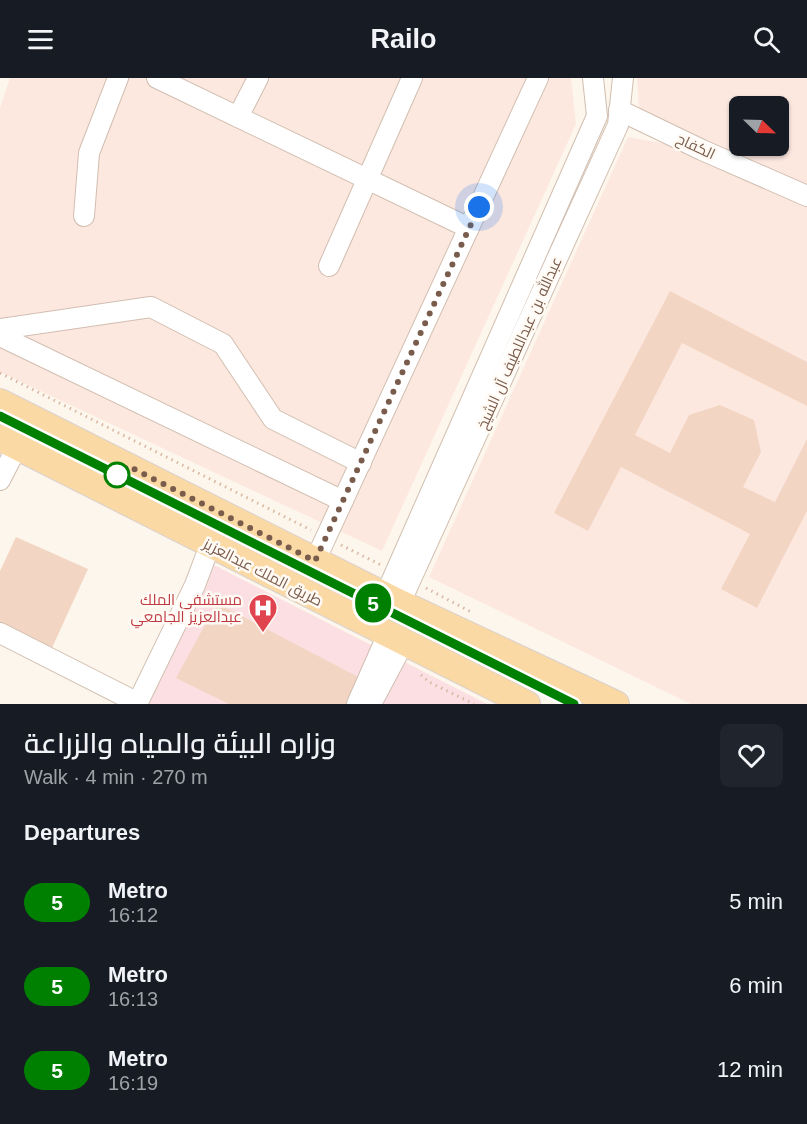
<!DOCTYPE html>
<meta charset="utf-8">
<style>
:root{--surface:#171b24;--page:#20242c;--text:#f1f3f6;--muted:#9ea1a6}
body{margin:0;font-family:Arial,Cairo,sans-serif;background:var(--page);color:var(--text);height:100vh;display:flex;flex-direction:column;font-size:22px;white-space:nowrap}
*{box-sizing:border-box;margin:0}
p{font-size:20px;color:var(--muted)}
.icon{flex:none;width:33px;height:33px;fill:none;stroke:currentColor;stroke-width:2;stroke-linecap:round;stroke-linejoin:round}
.map{position:relative;height:626px;overflow:hidden}
.drawer{display:flex;flex-direction:column;background:var(--surface);flex:1}
.drawer>*{flex:none}
.badge{padding:0 12px;border-radius:20px;font-size:21px;line-height:39px}
.needle{width:39px;rotate:113deg}
.fabs{position:absolute;left:729px;top:18px;display:grid;gap:12px}
.fabs a{display:grid;place-items:center;width:60px;height:60px;border-radius:9px;background:var(--surface);box-shadow:0 2px 4px #0004;font-size:30px}
.you{position:absolute;width:30px;height:30px;margin:-15px;border:4px solid #fff;border-radius:50%;background:#1a73e8;box-shadow:0 0 0 9px #1a73e833}
.map>.badge{position:absolute;translate:-50% -50%;box-shadow:0 0 0 3px #fff}
h2{padding:0 24px;font-size:22px;line-height:54px}
.round{display:grid;place-items:center;flex:none;width:63px;height:63px;border-radius:9px;background:var(--page)}
.summary{display:flex;align-items:center;justify-content:space-between;height:102px;padding:0 24px}
h1{font-size:28px;font-weight:600;line-height:45px}
ul{padding:0;list-style:none}
li{display:flex;align-items:center;gap:18px;height:84px;padding:0 24px}
li div{flex:1}
li b{display:block;font-size:22px}
li em{font-style:normal}
li .badge{min-width:66px;font-weight:700;text-align:center}
header{display:flex;justify-content:space-between;align-items:center;height:78px;padding:0 24px;background:var(--surface);font-size:27px;font-weight:600}
.map>svg:first-child{display:block}
.commercial{fill:#fde8e0;fill-rule:evenodd}
.medical{fill:#fbdfe3}
.building{fill:#f3d5c3}
.lines{fill:none;stroke-linecap:round;stroke-linejoin:round}
.minor-casing{stroke:#d1beb0;stroke-width:22}
.major-casing{stroke:#dad1cd;stroke-width:28}
.path{stroke:#d9b8a5;stroke-width:3;stroke-dasharray:1.5 4.5;stroke-linecap:butt}
.minor{stroke:#fff;stroke-width:20}
.major{stroke:#fbd9a5;stroke-width:26}
.line-casing{stroke:#fff;stroke-width:14}
.line{stroke:#008000;stroke-width:9}
.walk{stroke:#7a5c4d;stroke-width:6;stroke-dasharray:0 10.8}
.stop-dot{fill:#fff;stroke:#008000;stroke-width:3}
.labels{text-anchor:middle;dominant-baseline:central;stroke-width:5;stroke-linejoin:round;paint-order:stroke}
.street-label{font-size:15px;fill:#7a5c4d;stroke:#fffaf3}
.health-label{font-size:15px;fill:#be3a42;stroke:#fffaf3;text-anchor:end}
</style>
<header><svg class="icon" aria-label="menu" viewBox="0 0 24 24"><path d="M4 6h16M4 12h16M4 18h16"/></svg>Railo<svg class="icon" aria-label="search" viewBox="0 0 24 24"><circle cx="10" cy="10" r="6"/><path d="M15 15l6 6"/></svg></header>
<div class="map">
<svg width="807" height="626" viewBox="0 0 807 626">
<rect width="100%" height="100%" fill="#fdf6ec"/>
<g class="commercial">
<path d="M10,0H571L576,46L382,473L0,294V30Z"/>
<path d="M637,0H807V626H691L429,499L628,59L673,67L639,31ZM740,28H778V68H740Z"/>
</g>
<path class="medical" d="M210,485L487,626H145Z"/>
<g class="building">
<path d="M670,213L807,284V328L682,265L635,357L670,375L689,337L720,327L754,342L761,374L743,409L775,424L807,361V433L757,530L721,511L750,456L621,389L588,453L554,435Z"/>
<path d="M16,459L88,491L51,572L0,549V493Z"/>
<path d="M217,525L364,602L351,626H229L176,600Z"/>
</g>
<g class="lines">
<g class="minor-casing">
<g id="minor">
<path d="M157,0L469,150"/>
<path d="M619,32L702,72L807,118"/>
<path d="M238,39L258,0"/>
<path d="M84,138L89,75L118,0"/>
<path d="M329,188L412,0"/>
<path d="M0,251L151,229L223,266L273,341L361,385"/>
<path d="M0,258L343,423"/>
<path d="M0,402L17,369"/>
<path d="M315,483L538,0"/>
<path d="M385,518L597,38L593,0"/>
<path d="M400,525L618,47L623,0"/>
<path d="M0,555L138,625"/>
<path d="M137,626L195,507L210,467"/>
<path d="M357,626L388,556"/>
<path d="M371,626L404,564"/>
</g>
</g>
<g class="major-casing">
<g id="major">
<path d="M0,324L400,525L616,626"/>
<path d="M0,360L527,626"/>
</g>
</g>
<g class="path">
<path d="M0,295L311,452"/>
<path d="M341,467L381,487"/>
<path d="M426,510L473,535"/>
<path d="M421,597L429,604L474,626"/>
</g>
<use href="#minor" class="minor"/>
<use href="#major" class="major"/>
</g>
<g class="lines">
<g class="line-casing">
<path id="line" d="M0,338L574,626"/>
</g>
<use href="#line" class="line"/>
<path class="walk" d="M117,397L128,388L315,483L479,129"/>
</g>
<defs>
<g id="hospital-pin" transform="scale(1.5)"><path d="M0 17L-7.5 6A9.5 9.5 0 1 1 7.5 6Z" fill="#e0444e" stroke="#fffaf3"/><path d="M-5-5h3v3.5h4V-5h3V5h-3V1.5h-4V5h-3Z" fill="#fff"/></g>
</defs>
<g fill-rule="evenodd">
<use href="#hospital-pin" x="263" y="530"/>
</g>
<circle class="stop-dot" cx="117" cy="397" r="12"/>
<g class="labels">
<g class="street-label">
<text transform="translate(696 68) rotate(25)">الكفاح</text>
<text transform="translate(519 265) rotate(-66)">عبدالله بن عبداللطيف آل الشيخ</text>
<text transform="translate(263 494) rotate(27)">طريق الملك عبدالعزيز</text>
</g>
<g class="health-label">
<text x="242" y="521">مستشفى الملك<tspan x="242" dy="17">عبدالعزيز الجامعي</tspan></text>
</g>
</g>
</svg>
<div class="fabs">
<a><svg class="needle" viewBox="-14 -14 28 28"><path d="M0-13l5 13h-10z" fill="#e53935"/><path d="M0 13l5-13h-10z" fill="#9ea1a6"/></svg></a>
</div>
<div class="you" style="left:479px;top:129px"></div>
<b class="badge" style="left:373px;top:525px;background:#008000;color:#fff">5</b>
</div>
<section class="drawer">
<div class="summary"><div><h1>وزاره البيئة والمياه والزراعة</h1><p>Walk · 4 min · 270 m</p></div><a class="round"><svg class="icon" aria-label="heart" viewBox="0 0 24 24"><path d="M12 20l-8-8c-3-5 5-10 8-4 3-6 11-1 8 4z"/></svg></a></div>
<h2>Departures</h2>
<ul>
<li><span class="badge" style="background:#008000;color:#fff">5</span><div><b>Metro</b><p>16:12</p></div><em>5 min</em></li>
<li><span class="badge" style="background:#008000;color:#fff">5</span><div><b>Metro</b><p>16:13</p></div><em>6 min</em></li>
<li><span class="badge" style="background:#008000;color:#fff">5</span><div><b>Metro</b><p>16:19</p></div><em>12 min</em></li>
</ul>
</section>
